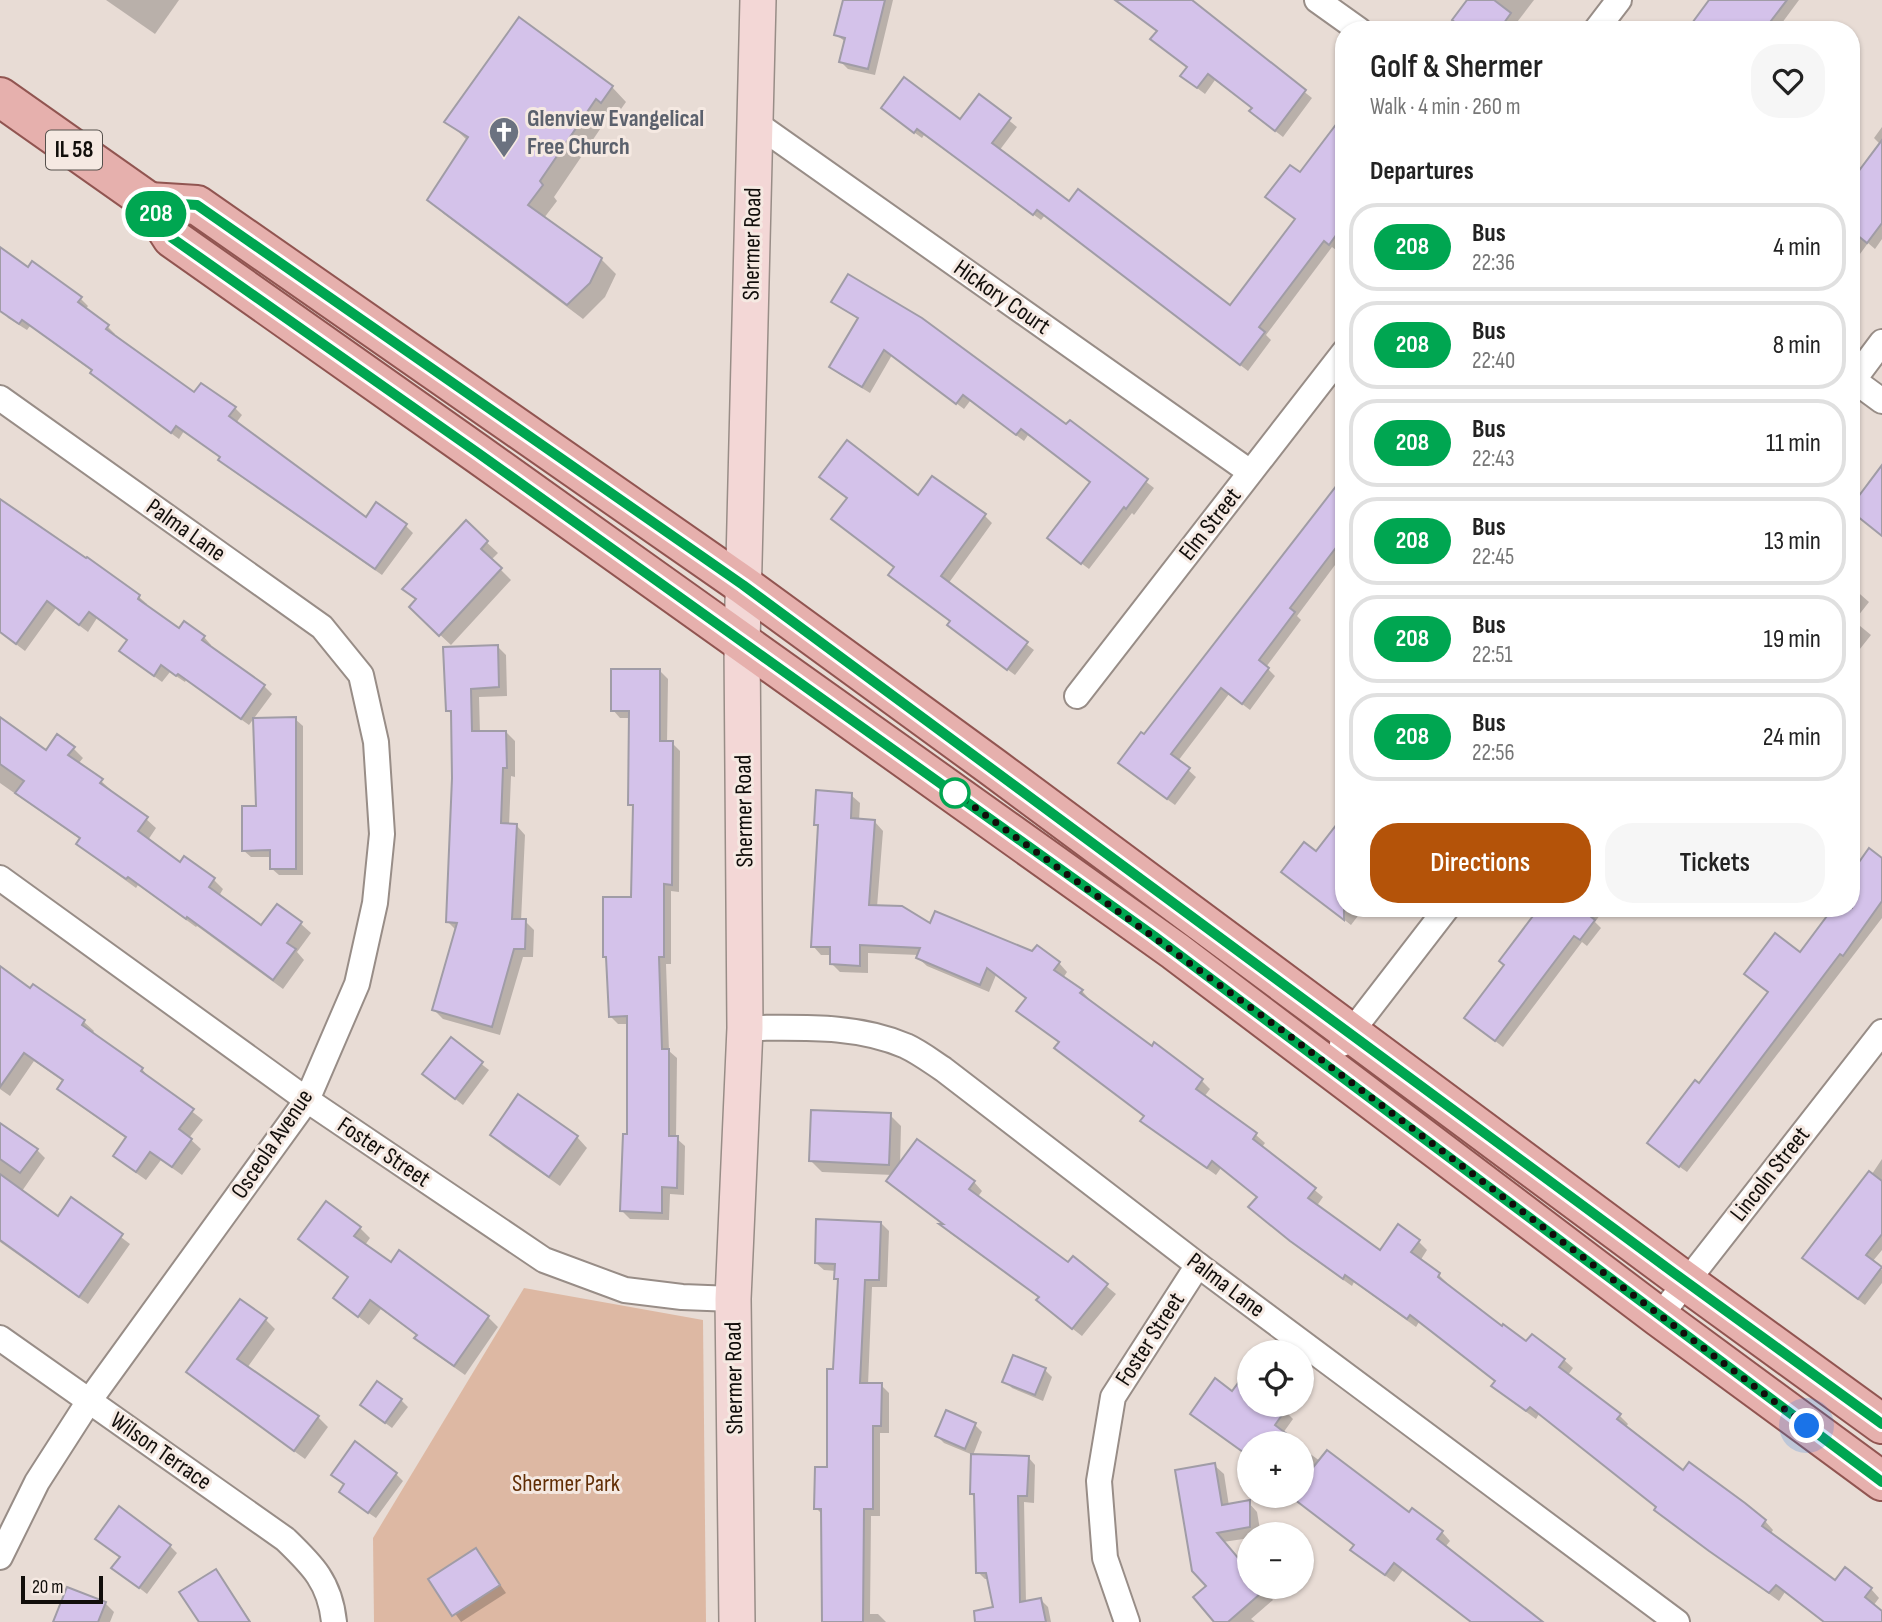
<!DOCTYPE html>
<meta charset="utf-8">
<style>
:root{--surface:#fff;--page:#f6f6f6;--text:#222;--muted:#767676;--line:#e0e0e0;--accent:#b45309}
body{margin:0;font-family:"Sofia Sans Condensed",sans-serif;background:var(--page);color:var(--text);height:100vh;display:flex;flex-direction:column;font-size:26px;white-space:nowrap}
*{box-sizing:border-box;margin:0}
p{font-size:23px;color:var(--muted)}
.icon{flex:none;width:38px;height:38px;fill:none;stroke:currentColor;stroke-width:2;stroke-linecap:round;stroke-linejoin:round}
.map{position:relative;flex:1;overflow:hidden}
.details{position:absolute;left:1335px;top:21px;width:525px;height:896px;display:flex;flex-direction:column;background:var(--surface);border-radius:28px;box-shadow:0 2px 5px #0004}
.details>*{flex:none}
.badge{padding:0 14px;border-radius:23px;font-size:24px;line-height:46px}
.buttons{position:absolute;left:1237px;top:1340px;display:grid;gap:14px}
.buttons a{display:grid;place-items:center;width:77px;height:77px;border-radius:50%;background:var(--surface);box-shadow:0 2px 5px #0004;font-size:35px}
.scale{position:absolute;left:21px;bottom:18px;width:82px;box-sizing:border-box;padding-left:7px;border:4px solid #110e0b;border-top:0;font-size:19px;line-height:24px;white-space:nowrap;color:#110e0b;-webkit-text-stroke:5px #f5e9e2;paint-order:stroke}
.you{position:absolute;width:35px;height:35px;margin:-18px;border:5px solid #fff;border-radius:50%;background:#1a73e8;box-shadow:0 0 0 10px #1a73e833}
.map>.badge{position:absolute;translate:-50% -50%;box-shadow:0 0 0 4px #fff}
h2{padding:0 35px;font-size:26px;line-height:63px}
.round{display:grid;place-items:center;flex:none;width:74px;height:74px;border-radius:28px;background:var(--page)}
.headline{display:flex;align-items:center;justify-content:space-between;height:119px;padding:0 35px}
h1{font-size:33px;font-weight:600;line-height:52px}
.cta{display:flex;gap:14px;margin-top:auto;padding:14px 35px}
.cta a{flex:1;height:80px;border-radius:28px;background:var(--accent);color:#fff;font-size:28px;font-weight:600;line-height:80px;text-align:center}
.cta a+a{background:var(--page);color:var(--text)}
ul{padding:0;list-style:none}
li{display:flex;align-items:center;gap:21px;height:88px;margin:0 14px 10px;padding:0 21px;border:4px solid var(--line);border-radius:28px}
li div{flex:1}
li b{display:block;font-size:26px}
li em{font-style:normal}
li .badge{min-width:77px;font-weight:700;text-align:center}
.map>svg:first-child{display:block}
.green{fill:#ddb8a3}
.shadow{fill:#0003}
.building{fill:#d4c2ea;stroke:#a09ca6;stroke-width:2}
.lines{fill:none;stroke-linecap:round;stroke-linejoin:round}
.street-casing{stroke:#988d87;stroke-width:28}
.secondary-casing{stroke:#988d87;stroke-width:38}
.primary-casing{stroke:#915551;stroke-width:42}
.street{stroke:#fff;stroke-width:24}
.secondary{stroke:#f3d7d6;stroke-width:35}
.primary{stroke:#e6b0ad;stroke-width:38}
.line-casing{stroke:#fff;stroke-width:16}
.line{stroke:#00a651;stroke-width:10}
.walk{stroke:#110e0b;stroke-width:7;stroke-dasharray:0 12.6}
.stop-dot{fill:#fff;stroke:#00a651;stroke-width:3.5}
.labels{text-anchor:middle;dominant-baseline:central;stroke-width:6;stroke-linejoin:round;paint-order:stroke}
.shield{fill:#f5e9e2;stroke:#55504c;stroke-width:2}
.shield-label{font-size:23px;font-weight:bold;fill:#110e0b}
.worship-label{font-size:24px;font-weight:bold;fill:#5b616d;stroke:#f5e9e2;text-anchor:start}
.street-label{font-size:24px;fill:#110e0b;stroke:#f5e9e2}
.park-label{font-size:24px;fill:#602d04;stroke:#f5e9e2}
</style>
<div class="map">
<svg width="1882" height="1622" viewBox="0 0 1882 1622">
<rect width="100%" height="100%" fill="#e8dcd5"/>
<path class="green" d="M524,1288L703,1320L706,1622H374L373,1538Z"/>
<g class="shadow">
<path d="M106,0H179L155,34Z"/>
<path d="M845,0H893L875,75L848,69L841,62L846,42L836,35Z"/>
<path d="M1115,0H1189L1312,98L1283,137L1258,118L1251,111L1253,109L1215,80L1205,94L1189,82L1188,68L1158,32Z"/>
<path d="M1469,0H1534L1511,30H1465Z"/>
<path d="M1711,0H1799L1779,27L1764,16Z"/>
<path d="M612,87L626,102L616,116L611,113L554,197L557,201L544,218L601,259L616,274L605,297L583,319L444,214L429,199L468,141L447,121Z"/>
<path d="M979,96L1017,127L999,151L1069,204L1230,308L1296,220L1274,204L1300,175L1344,117V241L1336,250L1332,247L1266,335L1271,340L1248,371L1045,215L1041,220L924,135L922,138L890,115L960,121Z"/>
<path d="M1882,127V239L1875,249L1868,243L1852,265V183L1881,145L1874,138Z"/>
<path d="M0,249L29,270L81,299L88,306L85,310L108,327L115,334L113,336L195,395L235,408L242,415L236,423L366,519L377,505L406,526L413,533L382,575L227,467L220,460L221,458L184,431L179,439L99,380L92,373L93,372L30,326L27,330L8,318L0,307Z"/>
<path d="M834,302L1067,427L1070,422L1154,488L1134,515L1132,513L1089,569L1057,545L1091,482L1028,435L1024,441L970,401L964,409L892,355L870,393L839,374L832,367L859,320Z"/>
<path d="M1344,476V553L1297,616L1301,620L1266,667L1275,676L1250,710L1229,694L1178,761L1196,777L1175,805L1127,770L1145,737Z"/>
<path d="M828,484L919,498L985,516L992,523L948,584L1034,650L1015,675L957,632L952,622L895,568L848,499Z"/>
<path d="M0,501L139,597L147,604L145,606L179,630L204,637L211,645L209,648L264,686L272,694L249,725L186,680L185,682L170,672L162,682L129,658L122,651L128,641L97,618L88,632L56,608L25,651L0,632Z"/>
<path d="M466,523L498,553L491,560L511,580L451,645L422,618L417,601L404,589Z"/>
<path d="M1852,569L1859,576L1852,586Z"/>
<path d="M1852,587L1869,602L1854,621L1871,635L1852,659Z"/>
<path d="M497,646L506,655L507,696L479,697L480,733L506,732L515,741V777L511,776L509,826H517L525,835L521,921H525L534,930L533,957H523L500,1035L443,1019L434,1010L457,931L447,921L454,778L453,715L447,710Z"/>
<path d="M660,671L668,679L667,743H672L680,751L679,892L671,891V964H666L669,1051L677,1058L676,1138L685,1146L684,1195L670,1194L669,1220L630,1219L622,1211L628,1136L629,1024H618L610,1016L608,960L604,956L633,899L635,809L630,804L631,718H620L613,710Z"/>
<path d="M295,719L303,726V875H279L271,868L272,857H251L243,850Z"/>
<path d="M0,720L46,752L73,748L83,758L78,764L101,781L111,790L109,792L146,819L156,828L148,840L181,864L214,880L223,889L219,896L262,927L277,906L301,924L311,933L297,952L304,960L283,989L197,926L196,927L138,885L136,888L88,853L78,844L81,840L0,783Z"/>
<path d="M851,795L860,803L859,821L875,822L883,831L877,907L931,926L1059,963L1067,972L1063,978L1082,991L1090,1000L1089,1002L1152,1049L1155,1045L1202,1081L1210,1089L1204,1097L1256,1135L1265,1143L1262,1147L1323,1197L1316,1207L1380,1252L1419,1242L1427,1250L1420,1261L1439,1275L1447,1283L1446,1285L1502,1329L1527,1343L1564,1360L1573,1368L1568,1375L1620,1416L1628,1424L1625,1428L1683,1472L1765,1521L1773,1530L1770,1535L1835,1582L1871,1589L1879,1598L1873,1606L1882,1613V1622H1823L1785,1592L1779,1601L1664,1518L1656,1510L1657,1508L1539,1414L1536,1419L1502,1394L1497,1382L1419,1322L1416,1327L1354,1282L1352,1286L1301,1250L1259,1215L1258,1198L1221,1168L1216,1175L1151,1129L1142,1121L1145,1117L1065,1056L1060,1043L1027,1019L1018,1011L1027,999L996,975L989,992L927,966L918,958L919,955L868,953V973L840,972L831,963L832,955H821L813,946L819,828L816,824Z"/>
<path d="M1344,817V908H1364L1351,925L1283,872L1317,854Z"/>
<path d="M1870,851L1882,860V918L1687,1172L1656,1150L1699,1086L1769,993L1746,974L1800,954L1852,908V875Z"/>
<path d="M1541,908H1605L1595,922L1601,928L1587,946L1582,942L1503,1047L1474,1025L1506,966Z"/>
<path d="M0,968L30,991L34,986L84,1022L94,1031L92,1034L142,1069L151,1080L203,1120L189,1138L201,1149L182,1175L161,1160L146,1180L125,1165L115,1155L127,1139L69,1098L59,1089L64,1082L34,1061L10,1096L0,1089Z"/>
<path d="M451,1040L489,1070L463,1105L432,1081Z"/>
<path d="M890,1115L901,1126L900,1166L974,1182L982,1191L977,1198L1068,1264L1073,1259L1116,1294L1082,1336L1047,1309L1040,1298L950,1233L945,1226L897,1190L889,1181L893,1175L822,1172L811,1161Z"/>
<path d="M492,1135L577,1137L587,1148L560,1186L503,1146Z"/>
<path d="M0,1149L37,1150L45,1158L22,1191L59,1218L72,1200L130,1244L88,1304L0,1242Z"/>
<path d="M1882,1159V1250L1872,1262L1882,1270V1283L1865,1305L1812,1264Z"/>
<path d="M881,1223L889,1231L887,1287H872L868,1385H881L889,1393V1433H880V1516H871L870,1614H878L886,1622H823L822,1514L816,1508L829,1469L839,1281L836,1278V1271L824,1270L816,1263Z"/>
<path d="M360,1228L370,1238L365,1245L391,1264L488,1317L498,1327L465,1375L427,1348L417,1338L418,1336L381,1309L369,1325L335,1298L349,1278L300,1239Z"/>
<path d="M266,1320L275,1329L247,1368L318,1417L328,1427L305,1459L198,1382L189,1372Z"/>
<path d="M1014,1357L1045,1370L1052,1377L1043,1401L1012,1388L1005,1381Z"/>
<path d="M401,1400L408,1407L392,1428L369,1411Z"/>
<path d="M1250,1405L1285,1411L1293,1419L1283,1433L1250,1444V1458L1192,1413Z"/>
<path d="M975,1425L982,1432L973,1455L944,1443L937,1436Z"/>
<path d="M1302,1448L1320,1461L1442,1532L1450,1541L1445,1547L1541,1622H1471L1403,1570L1394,1582L1361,1558L1355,1546L1292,1496H1302Z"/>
<path d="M1028,1457L1035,1465L1034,1503L1024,1502L1026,1603L1041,1600L1048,1607L1051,1622H982L996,1612L989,1579H985L978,1572L976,1498L971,1494Z"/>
<path d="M1214,1465L1224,1474L1229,1506L1248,1502L1257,1512L1261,1535H1250V1538L1223,1542L1250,1587H1262L1273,1600L1251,1619L1255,1622H1217L1208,1586Z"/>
<path d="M333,1474H396L403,1481L376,1518L348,1499L346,1486Z"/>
<path d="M97,1539L170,1546L177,1553L147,1594L114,1568L121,1558Z"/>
<path d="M476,1550L506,1593L461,1622L431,1579Z"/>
<path d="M215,1571L222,1578L251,1622H201Z"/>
<path d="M105,1603L114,1612L110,1622H55Z"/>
</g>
<g class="building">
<path d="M843,0H885L868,69L839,62L845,38L834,35Z"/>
<path d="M1115,0H1192L1306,90L1275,131L1249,111L1252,108L1208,74L1197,88L1180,76L1187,67L1150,39L1157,31Z"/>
<path d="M1467,0H1494L1511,13L1499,30H1465L1452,20Z"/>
<path d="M1709,0H1787L1764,30H1687Z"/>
<path d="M519,17L613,86L601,103L596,99L540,181L543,185L528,205L602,258L590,283L567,305L427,200L468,137L444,122Z"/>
<path d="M904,77L960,119L979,94L1011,118L992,143L1069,201L1078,189L1230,305L1295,219L1265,197L1290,165L1300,172L1344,114V224L1329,245L1324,241L1259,327L1265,332L1240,365L1037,210L1033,215L917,129L914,133L881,108Z"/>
<path d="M1882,140V223L1867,243L1852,231V180Z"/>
<path d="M0,247L28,267L32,261L53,276L82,297L78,302L109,325L106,329L194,392L201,383L236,407L229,416L366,517L376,502L407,524L375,569L218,460L220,457L176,426L171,433L90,373L92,370L22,320L19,324L0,311Z"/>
<path d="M848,274L922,318L1066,424L1070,420L1148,479L1126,509L1124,507L1081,564L1047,538L1090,482L1021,429L1016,435L963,395L956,404L884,350L862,387L829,367L858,318L831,302Z"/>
<path d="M847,440L918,495L932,476L986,514L941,576L1028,642L1007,670L947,625L950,621L888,575L894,567L831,519L847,498L819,477Z"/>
<path d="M1882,465V536L1852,512V505Z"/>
<path d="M1344,476V537L1290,608L1295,612L1259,660L1269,668L1242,704L1221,688L1171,754L1190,768L1167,799L1118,763L1141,732L1144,734Z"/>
<path d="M0,499L86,558L87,557L140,595L138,599L179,628L184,621L205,636L202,640L265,685L241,719L178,674L176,676L161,665L154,676L119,651L127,640L89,612L79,625L47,601L16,644L0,632Z"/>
<path d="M466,520L488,541L481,549L502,568L439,636L409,607L416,599L402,589Z"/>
<path d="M498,645L499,687L471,689L472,731H506L507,768H503L501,823L517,824L512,919H526L525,949H514L492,1027L432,1010L457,923L446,922L452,778L451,711H446L443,647Z"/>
<path d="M611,669H660V741H673L672,885L664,884V957H659L662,1049H669V1136H678L677,1188L662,1187V1213L620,1211L623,1134H627V1016L609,1017L606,957H603V897H631L633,805H628L629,711H611Z"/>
<path d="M0,717L46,750L57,734L75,747L68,755L103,779L100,783L148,817L138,831L180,862L184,856L215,878L209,887L261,925L277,904L302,922L287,943L296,949L273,980L187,917L186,919L128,877L126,879L76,844L80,838L15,793L24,781L0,764Z"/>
<path d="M296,717V869H270V850L242,851V806H256L253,718Z"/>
<path d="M816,790L852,793L851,818L875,820L869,905L902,906L930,923L935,911L1032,951L1037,945L1060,962L1054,970L1083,990L1080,993L1152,1046L1154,1042L1203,1079L1196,1089L1257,1133L1253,1139L1316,1188L1308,1198L1380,1250L1398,1224L1420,1240L1411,1252L1440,1273L1438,1277L1502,1326L1503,1324L1526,1341L1532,1334L1565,1359L1559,1367L1621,1414L1617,1419L1683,1470L1689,1462L1745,1503L1766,1520L1762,1526L1835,1580L1845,1567L1872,1588L1865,1597L1882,1611V1622H1824L1776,1585L1769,1593L1709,1551L1654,1510L1656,1507L1530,1407L1526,1411L1491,1386L1495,1381L1410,1315L1407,1319L1345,1275L1343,1279L1290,1241L1248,1207L1257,1197L1212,1161L1207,1168L1140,1121L1144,1116L1054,1048L1059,1042L1016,1011L1026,998L987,968L980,985L916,958L920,948L860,945V966L830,964V947H811L818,825H814Z"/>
<path d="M1344,815V920L1281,872L1304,842L1316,851Z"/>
<path d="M1869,848L1882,858V901L1843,956L1840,954L1679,1167L1647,1143L1695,1080L1699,1083L1768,992L1744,974L1775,933L1800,952L1833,908H1852V872Z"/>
<path d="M1539,908H1580L1595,920L1580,940L1574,936L1495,1041L1464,1018L1504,965L1499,961Z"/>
<path d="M0,966L30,988L33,984L85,1020L82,1025L143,1068L141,1071L194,1109L179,1129L192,1139L172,1167L150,1152L136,1172L113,1156L126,1137L57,1089L63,1080L24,1053L0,1087Z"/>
<path d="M451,1037L483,1062L455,1099L422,1074Z"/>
<path d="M518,1094L578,1136L549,1177L490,1135Z"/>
<path d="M811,1110L891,1113L889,1165L809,1161Z"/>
<path d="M0,1123L38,1149L20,1173L0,1159Z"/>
<path d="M917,1139L975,1181L969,1189L1068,1262L1073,1256L1108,1284L1072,1329L1036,1300L1039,1297L939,1224H943L886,1181Z"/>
<path d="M1869,1171L1882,1181V1234L1866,1255L1882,1267L1858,1299L1802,1258Z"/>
<path d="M0,1174L58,1216L71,1197L123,1234L79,1297L0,1240Z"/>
<path d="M326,1201L361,1227L354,1236L391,1262L399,1250L489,1316L454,1366L414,1338L417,1335L370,1300L358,1317L333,1298L348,1277L298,1239Z"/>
<path d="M816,1219L881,1222L879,1280H865L860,1383H882L881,1426H873V1509H864L863,1622H822L821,1509H814L815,1467H827V1369H833L838,1279H834L835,1264L815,1263Z"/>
<path d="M240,1299L267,1318L237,1359L319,1416L294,1451L186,1372Z"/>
<path d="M1013,1355L1046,1368L1035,1395L1002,1382Z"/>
<path d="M1250,1367V1405H1289L1275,1425L1300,1444H1250V1457L1190,1414L1215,1378L1232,1391Z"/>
<path d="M377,1381L402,1399L385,1423L360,1405Z"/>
<path d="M946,1410L976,1423L965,1449L935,1436Z"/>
<path d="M355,1441L397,1473L368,1513L339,1492L344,1484L331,1475Z"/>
<path d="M1327,1450L1409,1512L1412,1508L1443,1531L1437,1539L1543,1622H1471L1394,1563L1385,1575L1350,1550L1354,1545L1290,1496H1302V1481Z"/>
<path d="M971,1454L1029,1456L1027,1496H1018L1020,1602L1041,1598L1046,1622H975L974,1611L993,1607L986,1573H976L974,1494H970Z"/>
<path d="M1215,1463L1222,1505L1250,1500V1527L1217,1533L1250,1572V1587H1268L1228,1622H1214L1193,1597L1206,1586L1192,1571L1175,1470Z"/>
<path d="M119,1506L171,1545L139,1588L111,1568L120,1557L95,1539Z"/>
<path d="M476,1548L500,1585L452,1616L428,1579Z"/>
<path d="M216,1569L250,1622H199L179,1592Z"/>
<path d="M67,1587L106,1602L98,1622H53Z"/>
</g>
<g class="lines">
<g class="street-casing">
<g id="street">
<path d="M1317,0L1359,30"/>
<path d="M1596,30L1619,0"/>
<path d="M754,122L1250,472"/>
<path d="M1852,379L1882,401"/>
<path d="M1852,382L1882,342"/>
<path d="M0,398L322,627L361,675L376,742L382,834L375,903L357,984L307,1100L89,1401L37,1482L0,1557"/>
<path d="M1077,696L1344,352"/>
<path d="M0,878L307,1100L544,1260L625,1290L682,1297L733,1299"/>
<path d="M745,1028C799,1028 855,1024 906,1046C919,1052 931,1061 943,1069L1198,1265L1677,1622"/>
<path d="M1342,1044L1447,908"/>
<path d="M1659,1317L1882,1032"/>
<path d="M0,1338L285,1539C312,1565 330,1582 334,1622"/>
<path d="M1127,1622L1105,1558L1099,1481L1113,1397L1198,1265"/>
</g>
</g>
<g class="secondary-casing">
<path id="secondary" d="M737,1622L733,1299L745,1028L742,643L758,0"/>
</g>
<g class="primary-casing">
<g id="primary">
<path d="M0,97L149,202L172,238L478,454L1175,951L1659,1317L1882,1481"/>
<path d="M149,202L197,205L743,585L994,768L1674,1273L1882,1424"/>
</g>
</g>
<use href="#street" class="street"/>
<use href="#secondary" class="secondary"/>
<use href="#primary" class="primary"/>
</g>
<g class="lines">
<g class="line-casing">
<path id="line" d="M1882,1424L1674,1273L743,585L197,205L149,202L172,238L478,453L1154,936L1882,1482"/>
</g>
<use href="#line" class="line"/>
<path class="walk" d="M955,793L1283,1031L1807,1426"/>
</g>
<defs>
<g id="church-pin" transform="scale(1.575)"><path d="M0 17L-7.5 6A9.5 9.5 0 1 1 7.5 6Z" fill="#6b7280" stroke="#f5e9e2"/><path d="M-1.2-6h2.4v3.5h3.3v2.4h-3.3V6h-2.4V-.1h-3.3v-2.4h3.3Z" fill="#fff"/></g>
</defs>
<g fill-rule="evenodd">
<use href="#church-pin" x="504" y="132"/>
</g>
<circle class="stop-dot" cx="955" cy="793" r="14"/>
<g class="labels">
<rect class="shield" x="46" y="130.5" width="56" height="39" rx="5"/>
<g class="shield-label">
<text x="74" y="150">IL 58</text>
</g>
<g class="worship-label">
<text x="527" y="118">Glenview Evangelical<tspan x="527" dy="28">Free Church</tspan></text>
</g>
<g class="street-label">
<text transform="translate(752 244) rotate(-89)">Shermer Road</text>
<text transform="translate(1002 297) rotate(35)">Hickory Court</text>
<text transform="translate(1210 524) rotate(-52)">Elm Street</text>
<text transform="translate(186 530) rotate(35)">Palma Lane</text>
<text transform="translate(744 811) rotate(-91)">Shermer Road</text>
<text transform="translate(272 1144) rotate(-56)">Osceola Avenue</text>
<text transform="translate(384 1152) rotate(34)">Foster Street</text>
<text transform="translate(1770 1174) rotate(-52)">Lincoln Street</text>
<text transform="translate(1226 1285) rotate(37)">Palma Lane</text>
<text transform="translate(1150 1339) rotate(-57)">Foster Street</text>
<text transform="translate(734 1378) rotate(-91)">Shermer Road</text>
<text transform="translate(161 1451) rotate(35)">Wilson Terrace</text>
</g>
<g class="park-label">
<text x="566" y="1483">Shermer Park</text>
</g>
</g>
</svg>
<div class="buttons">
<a><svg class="icon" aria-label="locate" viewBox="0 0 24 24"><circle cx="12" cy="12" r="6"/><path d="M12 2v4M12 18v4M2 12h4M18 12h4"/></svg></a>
<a>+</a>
<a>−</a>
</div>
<div class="scale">20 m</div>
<div class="you" style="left:1807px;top:1426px"></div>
<b class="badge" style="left:156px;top:214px;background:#00a651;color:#fff">208</b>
<section class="details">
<div class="headline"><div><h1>Golf &amp; Shermer</h1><p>Walk · 4 min · 260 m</p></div><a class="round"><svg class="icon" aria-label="heart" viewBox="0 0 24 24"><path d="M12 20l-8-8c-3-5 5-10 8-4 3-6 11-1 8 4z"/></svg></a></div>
<h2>Departures</h2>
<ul>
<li><span class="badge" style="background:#00a651;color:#fff">208</span><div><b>Bus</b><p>22:36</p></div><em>4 min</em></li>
<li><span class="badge" style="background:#00a651;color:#fff">208</span><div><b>Bus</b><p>22:40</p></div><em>8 min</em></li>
<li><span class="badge" style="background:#00a651;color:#fff">208</span><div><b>Bus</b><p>22:43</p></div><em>11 min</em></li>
<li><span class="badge" style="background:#00a651;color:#fff">208</span><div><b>Bus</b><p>22:45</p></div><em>13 min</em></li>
<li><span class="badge" style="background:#00a651;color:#fff">208</span><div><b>Bus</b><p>22:51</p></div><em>19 min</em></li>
<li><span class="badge" style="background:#00a651;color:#fff">208</span><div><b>Bus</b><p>22:56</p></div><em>24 min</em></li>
</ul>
<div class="cta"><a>Directions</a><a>Tickets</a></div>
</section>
</div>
